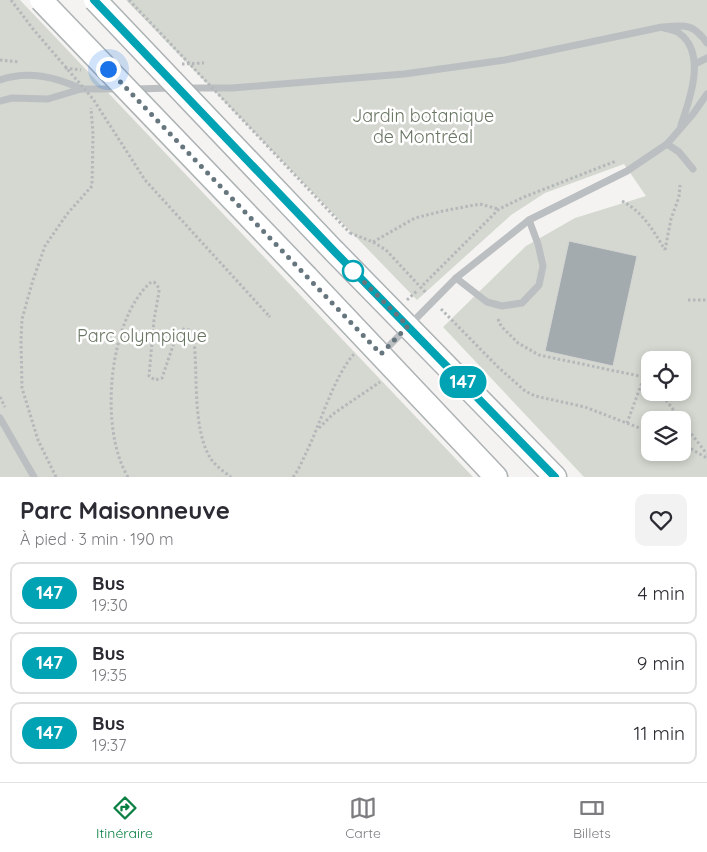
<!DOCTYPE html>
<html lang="fr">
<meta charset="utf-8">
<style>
:root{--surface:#fff;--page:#f2f2f3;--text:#2b2b33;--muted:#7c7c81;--line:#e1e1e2;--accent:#0b8043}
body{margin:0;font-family:Quicksand,sans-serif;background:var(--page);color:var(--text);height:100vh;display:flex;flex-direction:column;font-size:19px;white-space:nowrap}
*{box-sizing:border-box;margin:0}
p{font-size:16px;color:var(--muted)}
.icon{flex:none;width:28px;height:28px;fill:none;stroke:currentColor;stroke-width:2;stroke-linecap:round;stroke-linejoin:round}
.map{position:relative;height:477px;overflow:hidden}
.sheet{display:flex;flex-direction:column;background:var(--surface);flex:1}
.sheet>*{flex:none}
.badge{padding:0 10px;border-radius:16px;font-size:18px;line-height:32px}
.fabs{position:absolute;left:641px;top:351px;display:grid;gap:10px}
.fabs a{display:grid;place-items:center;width:50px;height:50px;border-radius:10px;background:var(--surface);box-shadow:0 2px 8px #0003;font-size:25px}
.you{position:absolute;width:25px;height:25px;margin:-12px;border:4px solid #fff;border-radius:50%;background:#1a73e8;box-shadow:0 0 0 8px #1a73e833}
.map>.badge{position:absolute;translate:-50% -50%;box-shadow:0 0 0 2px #fff}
.round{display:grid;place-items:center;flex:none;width:52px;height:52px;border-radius:10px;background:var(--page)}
.headline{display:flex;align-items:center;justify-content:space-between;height:85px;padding:0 20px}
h1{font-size:24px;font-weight:700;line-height:38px}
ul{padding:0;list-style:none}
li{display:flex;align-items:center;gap:15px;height:62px;margin:0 10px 8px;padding:0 10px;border:2px solid var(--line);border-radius:10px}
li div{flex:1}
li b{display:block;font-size:19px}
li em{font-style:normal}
li .badge{min-width:55px;font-weight:700;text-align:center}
.tabs{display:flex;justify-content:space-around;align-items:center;height:70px;border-top:1px solid var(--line);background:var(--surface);font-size:14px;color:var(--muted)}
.tabs a{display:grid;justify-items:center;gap:2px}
.tabs .active{color:var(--accent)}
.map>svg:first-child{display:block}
.green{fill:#d4d8d0;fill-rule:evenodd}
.building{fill:#a3abaf;stroke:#d5d5d3}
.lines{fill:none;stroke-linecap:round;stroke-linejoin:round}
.primary-casing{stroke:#adb2b4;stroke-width:25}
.path{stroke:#b5b8ba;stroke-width:3;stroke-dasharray:2.5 2.5;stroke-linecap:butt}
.service{stroke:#bbbfc2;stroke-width:7}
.primary{stroke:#fff;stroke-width:22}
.primary-bridge-casing{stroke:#adb2b4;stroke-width:25;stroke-linecap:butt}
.path-bridge{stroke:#b5b8ba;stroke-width:3;stroke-dasharray:2.5 2.5;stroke-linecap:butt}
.primary-bridge{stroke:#fff;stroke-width:22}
.line-casing{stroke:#fff;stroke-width:11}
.line{stroke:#00a3b4;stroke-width:8}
.walk{stroke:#66767e;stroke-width:5;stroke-dasharray:0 9}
.stop-dot{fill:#fff;stroke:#00a3b4;stroke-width:2.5}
.labels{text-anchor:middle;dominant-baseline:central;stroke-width:5;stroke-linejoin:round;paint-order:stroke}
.park-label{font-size:18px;fill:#6a7664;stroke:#fff}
</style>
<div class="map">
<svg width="707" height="477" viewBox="0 0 707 477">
<rect width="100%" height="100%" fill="#f4f3f1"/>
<g class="green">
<path d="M0,0H20L473,477H0Z"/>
<path d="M126,0H707V477H584L443,327L526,246L575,218L646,196L624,164L545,193L511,215L417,300ZM650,360H682V392H650ZM650,420H682V452H650Z"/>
</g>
<path class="building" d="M569,241L637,256L613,366L545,351Z"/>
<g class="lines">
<g class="primary-casing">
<g id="primary">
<path d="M334,251L555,477"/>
<path d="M307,277L496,477"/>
</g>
</g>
<g class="path">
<path d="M0,60L19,62"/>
<path d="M182,64L204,63"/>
<path d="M65,68L81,70"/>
<path d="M622,201C643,212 653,230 665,250"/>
<path d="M350,233L373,242L386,250L427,294"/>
<path d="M373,242L415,218L443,211L480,204L498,209"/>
<path d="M665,250L671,219L679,197L680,185"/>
<path d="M423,285L499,209L524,197L616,161"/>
<path d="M407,300L418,290"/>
<path d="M688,300H707"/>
<path d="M441,309L498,367L525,391L535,396L585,407L650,432"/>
<path d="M269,316L270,317"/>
<path d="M498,319L501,326L518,343L539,355L644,377L627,423"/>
<path d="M644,377L650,382"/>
<path d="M660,392L681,420"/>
<path d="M0,397L5,407"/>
<path d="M682,422L707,454"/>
<path d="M319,428L333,414L380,382"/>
<path d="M682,444L707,458"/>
<path d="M56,477L38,440L22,388L21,340L22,319L33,280L45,246L67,214L92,186L93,134L91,108"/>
<path d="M128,477C99,430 108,321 150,283L154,282L159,288V292L154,320L149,376L155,380L162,378L177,334L182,329L190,330L194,341C198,374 192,430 211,459C216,466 224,472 231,477"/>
<path d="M293,477C299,470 302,461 306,453C320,425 334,376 354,354"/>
</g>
<g class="service">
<path d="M664,28C669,29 675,30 679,33C707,53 690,99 681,125"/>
<path d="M695,64L707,58"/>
<path d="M0,80C27,70 57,77 81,89"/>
<path d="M186,88H232L404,74L505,60L662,27C685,25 693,23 707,43"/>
<path d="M134,89L173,88"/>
<path d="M0,101L12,98L48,99L81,89H118"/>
<path d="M667,144L679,152L693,169"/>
<path d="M456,278L487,302L502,306L522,303L539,285L543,266L538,244L529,220"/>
<path d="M383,352L456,278L529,220L627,171L667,144L693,114L707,94"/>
<path d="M0,418L34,477"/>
</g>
<use href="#primary" class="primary"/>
<g class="primary-bridge-casing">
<g id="primary-bridge">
<path d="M41,0L307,277"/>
<path d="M95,0L334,251"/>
</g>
</g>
<g class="path-bridge">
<path d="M11,0L33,29L93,99L145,180L269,316"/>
<path d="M129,0L350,233"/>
</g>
<use href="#primary-bridge" class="primary-bridge"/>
</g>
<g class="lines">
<g class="line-casing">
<path id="line" d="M94,0L334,251L555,477"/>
</g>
<use href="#line" class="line"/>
<path class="walk" d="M108,69L381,354L408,326L353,271"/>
</g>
<circle class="stop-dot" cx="353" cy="271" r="10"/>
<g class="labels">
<g class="park-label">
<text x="423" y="115">Jardin botanique<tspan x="423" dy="21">de Montréal</tspan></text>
<text x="142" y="335">Parc olympique</text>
</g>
</g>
</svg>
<div class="fabs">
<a><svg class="icon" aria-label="locate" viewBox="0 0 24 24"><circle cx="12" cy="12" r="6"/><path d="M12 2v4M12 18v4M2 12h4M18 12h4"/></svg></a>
<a><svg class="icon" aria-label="layers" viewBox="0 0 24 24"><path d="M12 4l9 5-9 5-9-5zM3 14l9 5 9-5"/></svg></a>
</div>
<div class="you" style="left:108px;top:69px"></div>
<b class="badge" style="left:463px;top:382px;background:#00a3b4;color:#fff">147</b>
</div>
<section class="sheet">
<div class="headline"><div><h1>Parc Maisonneuve</h1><p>À pied · 3 min · 190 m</p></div><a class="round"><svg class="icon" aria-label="heart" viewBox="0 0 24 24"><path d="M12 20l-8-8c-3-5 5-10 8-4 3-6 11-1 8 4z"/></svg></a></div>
<ul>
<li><span class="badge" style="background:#00a3b4;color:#fff">147</span><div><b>Bus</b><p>19:30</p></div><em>4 min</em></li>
<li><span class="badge" style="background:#00a3b4;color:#fff">147</span><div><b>Bus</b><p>19:35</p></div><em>9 min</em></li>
<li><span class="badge" style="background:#00a3b4;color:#fff">147</span><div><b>Bus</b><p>19:37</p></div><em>11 min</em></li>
</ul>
</section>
<nav class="tabs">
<a class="active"><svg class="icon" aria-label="directions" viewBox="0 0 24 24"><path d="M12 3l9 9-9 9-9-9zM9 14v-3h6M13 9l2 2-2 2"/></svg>Itinéraire</a>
<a><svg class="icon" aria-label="map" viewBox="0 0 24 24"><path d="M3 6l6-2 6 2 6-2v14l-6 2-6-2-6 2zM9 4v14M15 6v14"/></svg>Carte</a>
<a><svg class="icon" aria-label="tickets" viewBox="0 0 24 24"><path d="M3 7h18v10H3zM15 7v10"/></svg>Billets</a>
</nav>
